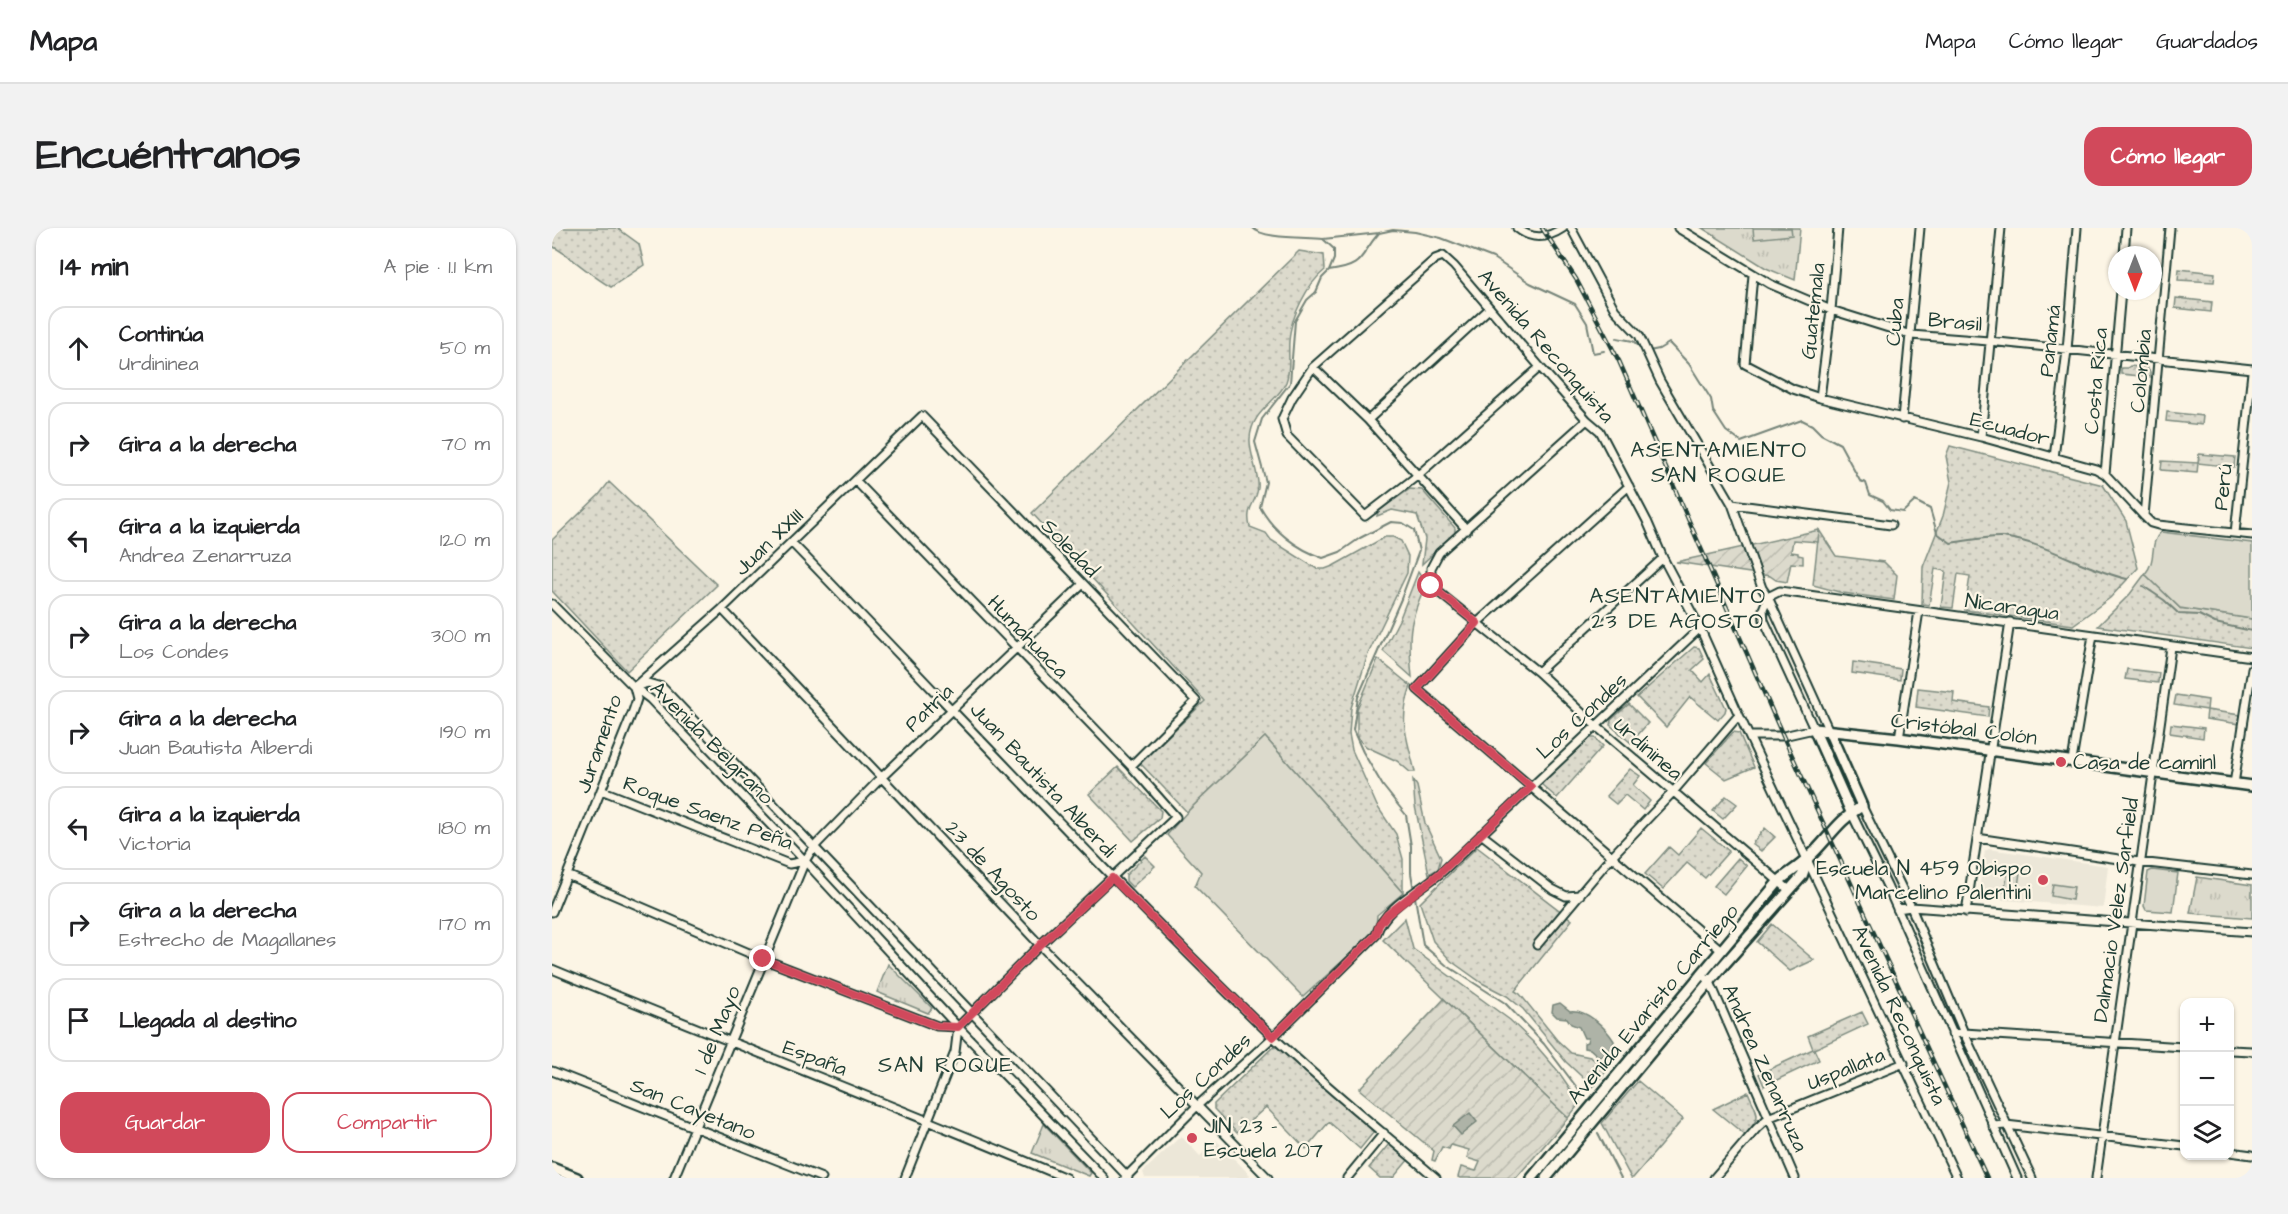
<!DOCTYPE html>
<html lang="es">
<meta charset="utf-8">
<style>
body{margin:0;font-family:"Architects Daughter",sans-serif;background:#f2f2f2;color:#202124}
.controls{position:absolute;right:18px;bottom:18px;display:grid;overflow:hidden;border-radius:12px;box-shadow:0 2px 4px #0004}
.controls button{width:54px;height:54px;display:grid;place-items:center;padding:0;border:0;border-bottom:2px solid #e0e0e0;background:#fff;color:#202124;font:30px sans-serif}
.compass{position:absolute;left:1556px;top:18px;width:54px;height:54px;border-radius:50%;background:#fff;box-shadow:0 2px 4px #0004;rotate:180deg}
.stop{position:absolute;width:18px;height:18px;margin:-14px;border:4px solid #d1495b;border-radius:50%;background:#fff}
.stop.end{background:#d1495b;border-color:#fff;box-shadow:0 2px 6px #0008}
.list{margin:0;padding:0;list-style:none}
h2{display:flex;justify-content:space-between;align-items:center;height:78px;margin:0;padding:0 24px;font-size:26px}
h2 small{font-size:20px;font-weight:400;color:#757577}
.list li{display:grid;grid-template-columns:39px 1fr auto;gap:18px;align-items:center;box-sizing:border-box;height:84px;margin:0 12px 12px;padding:0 12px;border:2px solid #e0e0e0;border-radius:18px}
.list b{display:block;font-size:22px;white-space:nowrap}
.list p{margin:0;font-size:20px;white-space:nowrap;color:#757577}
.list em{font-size:20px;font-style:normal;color:#757577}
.actions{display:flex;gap:12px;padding:18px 24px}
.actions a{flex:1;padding:14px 0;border:2px solid #d1495b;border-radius:18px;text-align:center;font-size:21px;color:#d1495b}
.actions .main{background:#d1495b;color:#fff}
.icon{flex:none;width:33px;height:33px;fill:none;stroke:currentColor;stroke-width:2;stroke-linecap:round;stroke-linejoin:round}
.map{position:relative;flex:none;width:1700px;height:950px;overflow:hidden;border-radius:18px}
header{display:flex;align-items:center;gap:36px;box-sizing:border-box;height:84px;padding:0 30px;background:#fff;border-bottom:2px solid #e0e0e0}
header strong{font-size:28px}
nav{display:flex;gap:33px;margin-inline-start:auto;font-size:21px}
.intro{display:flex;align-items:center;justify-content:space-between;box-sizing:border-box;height:144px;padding:0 36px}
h1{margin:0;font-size:42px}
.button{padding:15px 27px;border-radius:18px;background:#d1495b;color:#fff;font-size:21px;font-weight:700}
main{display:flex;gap:36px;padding:0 36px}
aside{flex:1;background:#fff;border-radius:18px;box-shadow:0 2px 4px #0004}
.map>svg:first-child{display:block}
.built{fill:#ece7d8}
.grass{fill:url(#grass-dots);stroke:#7e8c80;stroke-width:1.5}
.park{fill:url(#park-tufts);stroke:#7e8c80;stroke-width:1.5}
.garden{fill:url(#garden-furrows);stroke:#7e8c80;stroke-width:1.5}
.pitch{fill:#dcdacc;stroke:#7e8c80;stroke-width:1.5}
.water{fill:#aeb3a7;stroke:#758479;stroke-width:1.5}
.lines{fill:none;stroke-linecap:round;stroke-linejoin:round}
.stream{stroke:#758479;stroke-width:2}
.street-casing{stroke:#1f3d34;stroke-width:11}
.secondary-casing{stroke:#1f3d34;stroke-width:14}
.street{stroke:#fcf5e5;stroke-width:7}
.secondary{stroke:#fcf5e5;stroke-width:9}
.rail-casing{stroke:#1f3d34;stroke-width:4.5}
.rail{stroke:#fcf5e5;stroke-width:2;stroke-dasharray:7;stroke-linecap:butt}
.route{stroke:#d1495b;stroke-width:8}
.poi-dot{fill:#d1495b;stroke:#fcf5e5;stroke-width:2}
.labels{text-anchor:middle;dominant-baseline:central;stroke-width:4.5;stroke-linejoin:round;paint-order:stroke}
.street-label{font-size:21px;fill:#1f3d34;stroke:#fcf5e5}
.poi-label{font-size:21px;fill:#1f3d34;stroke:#fcf5e5;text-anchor:start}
.neighbourhood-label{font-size:22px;letter-spacing:1.5px;fill:#1f3d34;stroke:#fcf5e5}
</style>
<header>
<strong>Mapa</strong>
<nav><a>Mapa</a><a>Cómo llegar</a><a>Guardados</a></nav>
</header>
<div class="intro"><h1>Encuéntranos</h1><a class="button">Cómo llegar</a></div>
<main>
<aside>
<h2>14 min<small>A pie · 1.1 km</small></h2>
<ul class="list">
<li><svg class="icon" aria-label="ahead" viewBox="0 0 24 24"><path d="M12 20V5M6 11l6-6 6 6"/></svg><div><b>Continúa</b><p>Urdininea</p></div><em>50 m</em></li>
<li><svg class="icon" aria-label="right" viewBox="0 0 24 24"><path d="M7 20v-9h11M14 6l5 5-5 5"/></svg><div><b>Gira a la derecha</b></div><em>70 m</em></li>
<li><svg class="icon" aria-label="left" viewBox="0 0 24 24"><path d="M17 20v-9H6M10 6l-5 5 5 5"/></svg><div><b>Gira a la izquierda</b><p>Andrea Zenarruza</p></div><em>120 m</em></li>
<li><svg class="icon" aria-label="right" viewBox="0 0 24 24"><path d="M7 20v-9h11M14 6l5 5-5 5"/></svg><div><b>Gira a la derecha</b><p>Los Condes</p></div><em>300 m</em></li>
<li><svg class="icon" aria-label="right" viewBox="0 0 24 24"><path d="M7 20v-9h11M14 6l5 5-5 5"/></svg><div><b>Gira a la derecha</b><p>Juan Bautista Alberdi</p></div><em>190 m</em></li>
<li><svg class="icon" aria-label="left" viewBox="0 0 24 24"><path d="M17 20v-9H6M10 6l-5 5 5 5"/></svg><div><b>Gira a la izquierda</b><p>Victoria</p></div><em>180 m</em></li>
<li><svg class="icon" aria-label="right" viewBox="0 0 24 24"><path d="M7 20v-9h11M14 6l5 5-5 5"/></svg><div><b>Gira a la derecha</b><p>Estrecho de Magallanes</p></div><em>170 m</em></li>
<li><svg class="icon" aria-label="arrive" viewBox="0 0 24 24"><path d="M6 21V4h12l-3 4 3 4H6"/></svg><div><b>Llegada al destino</b></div></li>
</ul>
<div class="actions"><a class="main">Guardar</a><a>Compartir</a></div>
</aside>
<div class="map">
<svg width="1700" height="950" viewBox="0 0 1700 950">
<defs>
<pattern id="grass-dots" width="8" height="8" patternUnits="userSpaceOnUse" patternTransform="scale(1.5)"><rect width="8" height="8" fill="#dcdacc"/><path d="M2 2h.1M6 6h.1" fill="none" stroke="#bcbcb0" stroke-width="1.8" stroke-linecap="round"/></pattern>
<pattern id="park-tufts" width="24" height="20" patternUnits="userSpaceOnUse" patternTransform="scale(1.5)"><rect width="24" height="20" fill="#dcdacc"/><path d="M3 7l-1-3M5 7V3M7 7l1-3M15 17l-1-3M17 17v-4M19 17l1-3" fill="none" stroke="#bcbcb0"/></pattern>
<pattern id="garden-furrows" width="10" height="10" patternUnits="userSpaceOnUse" patternTransform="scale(1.5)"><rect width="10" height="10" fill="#dcdacc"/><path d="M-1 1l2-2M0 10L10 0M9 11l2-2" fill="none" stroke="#bcbcb0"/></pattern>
</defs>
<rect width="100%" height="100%" fill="#fcf5e5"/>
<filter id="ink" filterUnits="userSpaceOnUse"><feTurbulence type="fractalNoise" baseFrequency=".0167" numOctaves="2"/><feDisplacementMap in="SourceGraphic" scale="12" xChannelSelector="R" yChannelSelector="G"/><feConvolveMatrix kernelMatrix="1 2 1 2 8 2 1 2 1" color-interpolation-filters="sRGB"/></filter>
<g filter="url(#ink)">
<path class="built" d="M 1437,621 L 1556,638 L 1551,680 L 1429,670 L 1426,667 L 1433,623 Z
M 629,908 L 648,928 L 664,912 L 698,947 L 695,950 L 593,950 L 591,944 Z"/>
<path class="grass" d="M 0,0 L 65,0 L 87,16 L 92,37 L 59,59 C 37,47 21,29 0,18 Z
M 747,23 L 772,27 L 773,42 C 755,56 738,91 737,113 C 736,127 739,141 734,154 C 725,175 699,183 698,211 C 697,226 708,248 706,260 C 704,276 693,279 698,299 L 714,305 L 719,312 L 765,341 L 773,341 L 781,338 L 833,309 L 841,309 L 849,313 L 856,328 L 855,345 L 816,426 L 799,480 L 797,506 L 800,522 L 825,578 L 844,606 L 851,631 L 851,665 L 713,509 L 635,584 L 588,535 L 653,473 L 480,285 Z
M 1627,41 L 1663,45 L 1662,54 L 1626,52 Z
M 1624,70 L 1660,74 L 1659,84 L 1623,80 Z
M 1578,138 L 1595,140 L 1598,144 L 1598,149 L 1569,146 L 1569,140 L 1575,140 Z
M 1615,184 L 1651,188 L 1650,197 L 1614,193 Z
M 1398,218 L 1551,257 L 1574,293 L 1586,340 L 1558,370 L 1521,397 L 1413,382 L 1418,348 L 1406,346 L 1401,380 L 1389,379 L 1394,343 L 1383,341 L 1377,377 L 1370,376 L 1371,339 L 1391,288 L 1399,254 L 1394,228 Z
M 1647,226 L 1683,229 L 1682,239 L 1646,235 L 1645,245 L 1609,242 L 1610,233 L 1646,235 Z
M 57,254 L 165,357 L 75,443 L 0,363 L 0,312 L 47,267 Z
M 858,261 L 870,262 L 903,300 L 903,305 L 870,336 L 873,311 L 865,287 L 840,282 L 825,288 L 826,283 Z
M 1267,302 L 1284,328 L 1332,334 L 1345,347 L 1342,372 L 1291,365 L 1261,357 Z
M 866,344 L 874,356 C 856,395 856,407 860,449 L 831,423 L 848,390 Z
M 1593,346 L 1628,380 L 1700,391 L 1700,420 L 1546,398 L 1578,366 Z
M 1142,419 L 1147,420 L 1152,431 L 1140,442 L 1151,454 L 1158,446 L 1174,480 L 1173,484 L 1166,492 L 1138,469 L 1114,499 L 1085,469 Z
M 826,431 L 859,458 C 846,495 855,508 863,544 L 858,544 L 845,533 L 815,519 L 808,513 L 805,506 L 805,481 Z
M 1301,434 L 1349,441 L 1348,452 L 1300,445 Z
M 1575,441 L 1607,445 L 1606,455 L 1573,451 Z
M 1366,460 L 1402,464 L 1401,474 L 1437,479 L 1436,489 L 1364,479 Z
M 1624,467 L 1656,472 L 1655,482 L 1688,487 L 1687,496 L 1654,491 L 1655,482 L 1622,477 Z
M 1077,476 L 1096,495 L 1079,515 L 1058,497 L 1059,492 Z
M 1619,496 L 1652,500 L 1651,510 L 1618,505 Z
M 1181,504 L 1187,505 L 1202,539 L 1174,551 L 1154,535 Z
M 1038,510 L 1043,510 L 1051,518 L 1005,570 L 990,557 L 990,552 Z
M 566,539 L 609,583 L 608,590 L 581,613 L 537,566 Z
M 1078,541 L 1088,548 L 1081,557 L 1098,573 L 1091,582 L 1073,567 L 1064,576 L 1054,568 Z
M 861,552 L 865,558 L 873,595 L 889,630 L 886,641 L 877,646 L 863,578 Z
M 1174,568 L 1185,576 L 1171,591 L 1161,583 Z
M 1149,600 L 1177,623 L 1153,650 L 1135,635 L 1111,661 L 1093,646 L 1117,619 L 1126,627 Z
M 1213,600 L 1223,609 L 1209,623 L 1200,616 Z
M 925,619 L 1020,692 L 963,763 L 968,766 L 1005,812 L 1019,825 L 1038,829 L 1056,841 L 1041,859 L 1014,834 L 971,781 L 955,768 L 930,755 L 899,733 L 881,713 L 868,675 Z
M 593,628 L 603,638 L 580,659 L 574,653 L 574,647 Z
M 1186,630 L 1195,638 L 1172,666 L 1162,658 Z
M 853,690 L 861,721 L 958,792 L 981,814 L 1006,843 L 1028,875 L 1016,890 L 831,712 Z
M 1220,696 L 1262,732 L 1238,743 L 1205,714 Z
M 1310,784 L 1316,796 L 1262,821 L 1267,832 L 1212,858 L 1207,846 L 1261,821 L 1256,808 Z
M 725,819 L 821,900 L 821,905 L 808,921 L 777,894 L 754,921 L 714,879 L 685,905 L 662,881 L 662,876 L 720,820 Z
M 1086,853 L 1131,891 L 1081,950 L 1079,950 L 1050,895 Z
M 1196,864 C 1206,888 1211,886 1193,907 L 1161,881 Z
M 837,916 L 858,930 L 841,950 L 828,950 L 817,940 Z"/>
<path class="park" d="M 1150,0 L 1248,0 L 1243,52 L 1214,40 Z
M 1645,649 L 1700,657 L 1700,690 L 1638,685 Z
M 336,736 L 380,780 L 376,785 L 325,764 Z
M 492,896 L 539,945 L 537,948 L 480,925 Z"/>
<path class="garden" d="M 1267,302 L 1266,314 L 1241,312 L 1239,324 L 1246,325 L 1246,327 L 1251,328 L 1251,336 L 1239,335 L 1235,354 L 1224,352 L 1218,348 L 1124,334 Z
M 892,771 L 1016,890 L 964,950 L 908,950 L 906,949 L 909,939 L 924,943 L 928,934 L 915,930 L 917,922 L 899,917 L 897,921 L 890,919 L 883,933 L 880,932 L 882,923 L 807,861 Z"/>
<path class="pitch" d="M 1201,0 L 1239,0 L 1240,7 L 1202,11 Z
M 1609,304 L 1700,315 L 1700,391 L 1628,380 L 1593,346 C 1606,330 1596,316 1609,304 Z
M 713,509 L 851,665 L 825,687 L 824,699 L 819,707 L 751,769 L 643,658 L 649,644 L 615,607 L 635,584 Z
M 1600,642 L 1626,645 L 1621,684 L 1594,682 L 1592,678 L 1596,644 Z
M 1456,643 L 1468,644 L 1465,666 L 1452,664 Z
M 1501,656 L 1522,659 L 1520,672 L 1499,668 Z"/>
<path class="water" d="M 1008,775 L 1018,783 C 1035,781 1054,800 1062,813 L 1059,825 L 1047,829 L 1038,821 L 1032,820 L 1032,815 L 1035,814 L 1036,810 L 1032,810 L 1027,799 L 1019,796 L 1015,790 L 1005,789 L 1000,784 L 1001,777 Z
M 918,885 L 925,894 L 909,907 L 901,898 Z"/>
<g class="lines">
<path class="stream" d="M 701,0 C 709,11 756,9 771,11 L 782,21 L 782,31 L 777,43 L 770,50 L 764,64 L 755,72 L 743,93 L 738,155 L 710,191 L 703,214 L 714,254 L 708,279 C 721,303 745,321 771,330 L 788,324 L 808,310 L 839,294 L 851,295 L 862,302 L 867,323 L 849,371 L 806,469 L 801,502 L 811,524 L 831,558 L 854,587 L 859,618 L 859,645 L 871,717 L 894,737 L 953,775 L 992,816 L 1032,869
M 771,11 L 827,5
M 777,43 C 814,38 806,29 827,5 L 841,2 L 863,4 L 889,10 L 941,30 L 978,55 L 1023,76 L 1035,95 L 1041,125 L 1052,123
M 1065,110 L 1081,113 L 1089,120
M 1097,123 L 1107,121 L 1117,115 L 1137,136 L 1159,171 L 1161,183 L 1174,203 L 1189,214 L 1250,192 L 1260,197 L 1269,206 L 1288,216 L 1308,253 L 1314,255 L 1318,267 L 1331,273 L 1338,282 L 1351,284 L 1363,273 L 1378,281 L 1385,305 L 1399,315 C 1414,313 1436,308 1450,309 C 1495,315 1532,341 1575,351
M 1591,358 L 1612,372 L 1627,386 L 1647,387 L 1663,395 L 1700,403
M 1046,905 L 1069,950"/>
<defs>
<path id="street" d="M 965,0 C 981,13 996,10 1011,0
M 1019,0 L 1063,82 L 1087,107 L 1108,153 L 1180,276 L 1210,360 L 1216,369 L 1277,503
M 1126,0 L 1218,56 L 1279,82 L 1359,107 L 1437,113 L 1700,141
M 1572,27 L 1574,0
M 1201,47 L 1193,136 L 1241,161 L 1268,170 L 1429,209 L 1544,241 L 1553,246 L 1592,288 L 1599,295 L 1606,297 L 1700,307
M 761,139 L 816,192 L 915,302
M 988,139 L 865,248 L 813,288 L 735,208 L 730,191 L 740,170 L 761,139 L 883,31 L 891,28 L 902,38 L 988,139 L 1035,192 L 1048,203 L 1095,293 L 1111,330 L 1148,400 L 1187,487 L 1405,950
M 1268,170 L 1279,82 L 1286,0
M 1350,191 L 1368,0
M 816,192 L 938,80
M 1035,192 L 887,325 L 879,340 L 879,358 L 986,444 L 1044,498 L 1237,662
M 1429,209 L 1449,0
M 1502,230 L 1515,122 L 1525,0
M 1553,246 L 1569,63
M 304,253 L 579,538 L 624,589 L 488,717 L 406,799
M 1077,258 L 925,395 L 865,461 L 1169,722
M 1180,276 L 1339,297
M 1592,288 L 1618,0
M 1683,305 L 1700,144
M 240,315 C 399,479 554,648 719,807 C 772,857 829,903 884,950
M 1216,369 L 1228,363 L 1700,429
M 0,376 L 82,459 L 98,471 L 253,633 L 406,799 L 552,950
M 170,381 L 488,717 L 716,950
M 986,444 L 1111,330
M 84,458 L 96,455 L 110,459 L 576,949
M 82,459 L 170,381 L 370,188 L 644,473 L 579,538
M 1197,508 L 1231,508 L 1262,501 L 1212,392 L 1211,381 L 1216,369
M 1347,510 L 1367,383
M 1520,533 L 1541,407
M 1682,556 L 1700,440
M 49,562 L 237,636 L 253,633
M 1310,578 L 1359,679 L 1412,805 L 1480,950
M 1299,584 L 1335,658 L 1465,950
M 929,606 L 1000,661 L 1014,668 L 1028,667
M 1425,610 L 1587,634 L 1700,647
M 15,647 L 211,731 L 385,798 L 406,799
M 1345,681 L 1359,679 L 1700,704
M 0,684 L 81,483 L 85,471 L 82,459
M 1414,684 L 1458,394
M 985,717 L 1060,628 L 1121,564 L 1187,487
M 0,741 C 171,812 344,878 514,950
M 1149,746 L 1158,754 L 1243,950
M 1400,806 L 1412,805 L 1632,819
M 1678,822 L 1700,823
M 0,843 L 270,950
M 1441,898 L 1454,897 L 1632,918
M 1678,924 L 1700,927
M 122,950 L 253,633 L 261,620 L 330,549 L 530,357
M 353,950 L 403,824 L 406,799
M 573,950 L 645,878 L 721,809 L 824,707 C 833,677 870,662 892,642 C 977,561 1063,480 1148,400
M 795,950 L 832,905
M 1162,950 L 1205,900 L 1216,890 L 1352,835
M 1544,950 L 1619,419"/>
<path id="secondary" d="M 1299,584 L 1262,501 L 1347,510 L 1700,558
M 0,940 L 25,950
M 980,950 L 1227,653 C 1236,645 1248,639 1256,630 C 1276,612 1285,593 1310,578 L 1277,503
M 994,950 L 1169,740 L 1250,648 L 1256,631"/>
</defs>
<use href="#street" class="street-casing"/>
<use href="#secondary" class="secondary-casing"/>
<use href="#street" class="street"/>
<use href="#secondary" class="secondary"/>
<defs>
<path id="rail" d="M 990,0 L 1024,51 L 1067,133 L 1231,508 L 1435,950"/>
</defs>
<use href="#rail" class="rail-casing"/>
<use href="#rail" class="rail"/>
</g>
</g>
<g class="lines" filter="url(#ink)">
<path class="route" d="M 211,731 L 385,798 L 406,799 L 488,717 L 560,650 L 721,809 L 824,707 L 827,697 L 835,687 L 887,646 L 979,559 L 865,461 L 925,395 L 879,358"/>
</g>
<g class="poi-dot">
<circle cx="1509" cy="534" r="6"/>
<circle cx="1491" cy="652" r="6"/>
<circle cx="640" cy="910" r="6"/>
</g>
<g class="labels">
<g class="street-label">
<text transform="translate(1261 83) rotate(-84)">Guatemala</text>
<text transform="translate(1343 94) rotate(-85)">Cuba</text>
<text transform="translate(1403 94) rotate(5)">Brasil</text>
<text transform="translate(1498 113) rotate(-84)">Panamá</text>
<text transform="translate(994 118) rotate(49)">Avenida Reconquista</text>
<text transform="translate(1589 143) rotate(-85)">Colombia</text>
<text transform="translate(1544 153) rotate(-85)">Costa Rica</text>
<text transform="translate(1458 201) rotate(15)">Ecuador</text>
<text transform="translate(1671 259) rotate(-84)">Perú</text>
<text transform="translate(217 314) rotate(-44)">Juan XXIII</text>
<text transform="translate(518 320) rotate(46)">Soledad</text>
<text transform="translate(1460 379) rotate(8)">Nicaragua</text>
<text transform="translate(476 409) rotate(46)">Humahuaca</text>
<text transform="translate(377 480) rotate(-44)">Patria</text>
<text transform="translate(1030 488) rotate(-43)">Los Condes</text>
<text transform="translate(1412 501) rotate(7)">Cristóbal Colón</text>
<text transform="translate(160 515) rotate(45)">Avenida Belgrano</text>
<text transform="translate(47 516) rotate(-71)">Juramento</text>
<text transform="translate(1096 521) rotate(41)">Urdininea</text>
<text transform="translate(491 552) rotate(47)">Juan Bautista Alberdi</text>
<text transform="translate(156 585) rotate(20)">Roque Saenz Peña</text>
<text transform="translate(441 643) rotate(47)">23 de Agosto</text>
<text transform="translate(1564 682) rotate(-82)">Dalmacio Velez Sarfield</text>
<text transform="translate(1101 776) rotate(-50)">Avenida Evaristo Carriego</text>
<text transform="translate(1347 787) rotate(65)">Avenida Reconquista</text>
<text transform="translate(165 802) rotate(-68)">1 de Mayo</text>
<text transform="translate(263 830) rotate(21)">España</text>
<text transform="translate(1213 840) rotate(66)">Andrea Zenarruza</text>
<text transform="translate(1294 841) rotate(-22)">Uspallata</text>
<text transform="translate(654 848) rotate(-43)">Los Condes</text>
<text transform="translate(141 881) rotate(22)">San Cayetano</text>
</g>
<g class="poi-label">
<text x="1521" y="534">Casa de caminl</text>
<text x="1479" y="640" text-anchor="end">Escuela N 459 Obispo<tspan x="1479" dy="24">Marcelino Palentini</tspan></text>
<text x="652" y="898">JIN 23 -<tspan x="652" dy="24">Escuela 207</tspan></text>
</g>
<g class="neighbourhood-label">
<text x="1167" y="222">ASENTAMIENTO<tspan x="1167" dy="25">SAN ROQUE</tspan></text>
<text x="1126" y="368">ASENTAMIENTO<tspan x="1126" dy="25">23 DE AGOSTO</tspan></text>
<text x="394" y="837">SAN ROQUE</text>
</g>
</g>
</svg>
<div class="controls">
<button>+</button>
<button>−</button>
<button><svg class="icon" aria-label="layers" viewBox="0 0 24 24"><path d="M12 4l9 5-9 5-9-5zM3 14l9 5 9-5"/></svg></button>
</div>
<svg class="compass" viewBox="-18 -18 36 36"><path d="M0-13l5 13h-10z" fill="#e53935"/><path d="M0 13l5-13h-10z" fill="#757577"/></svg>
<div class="stop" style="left:879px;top:358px"></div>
<div class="stop end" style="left:211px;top:731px"></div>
</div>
</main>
